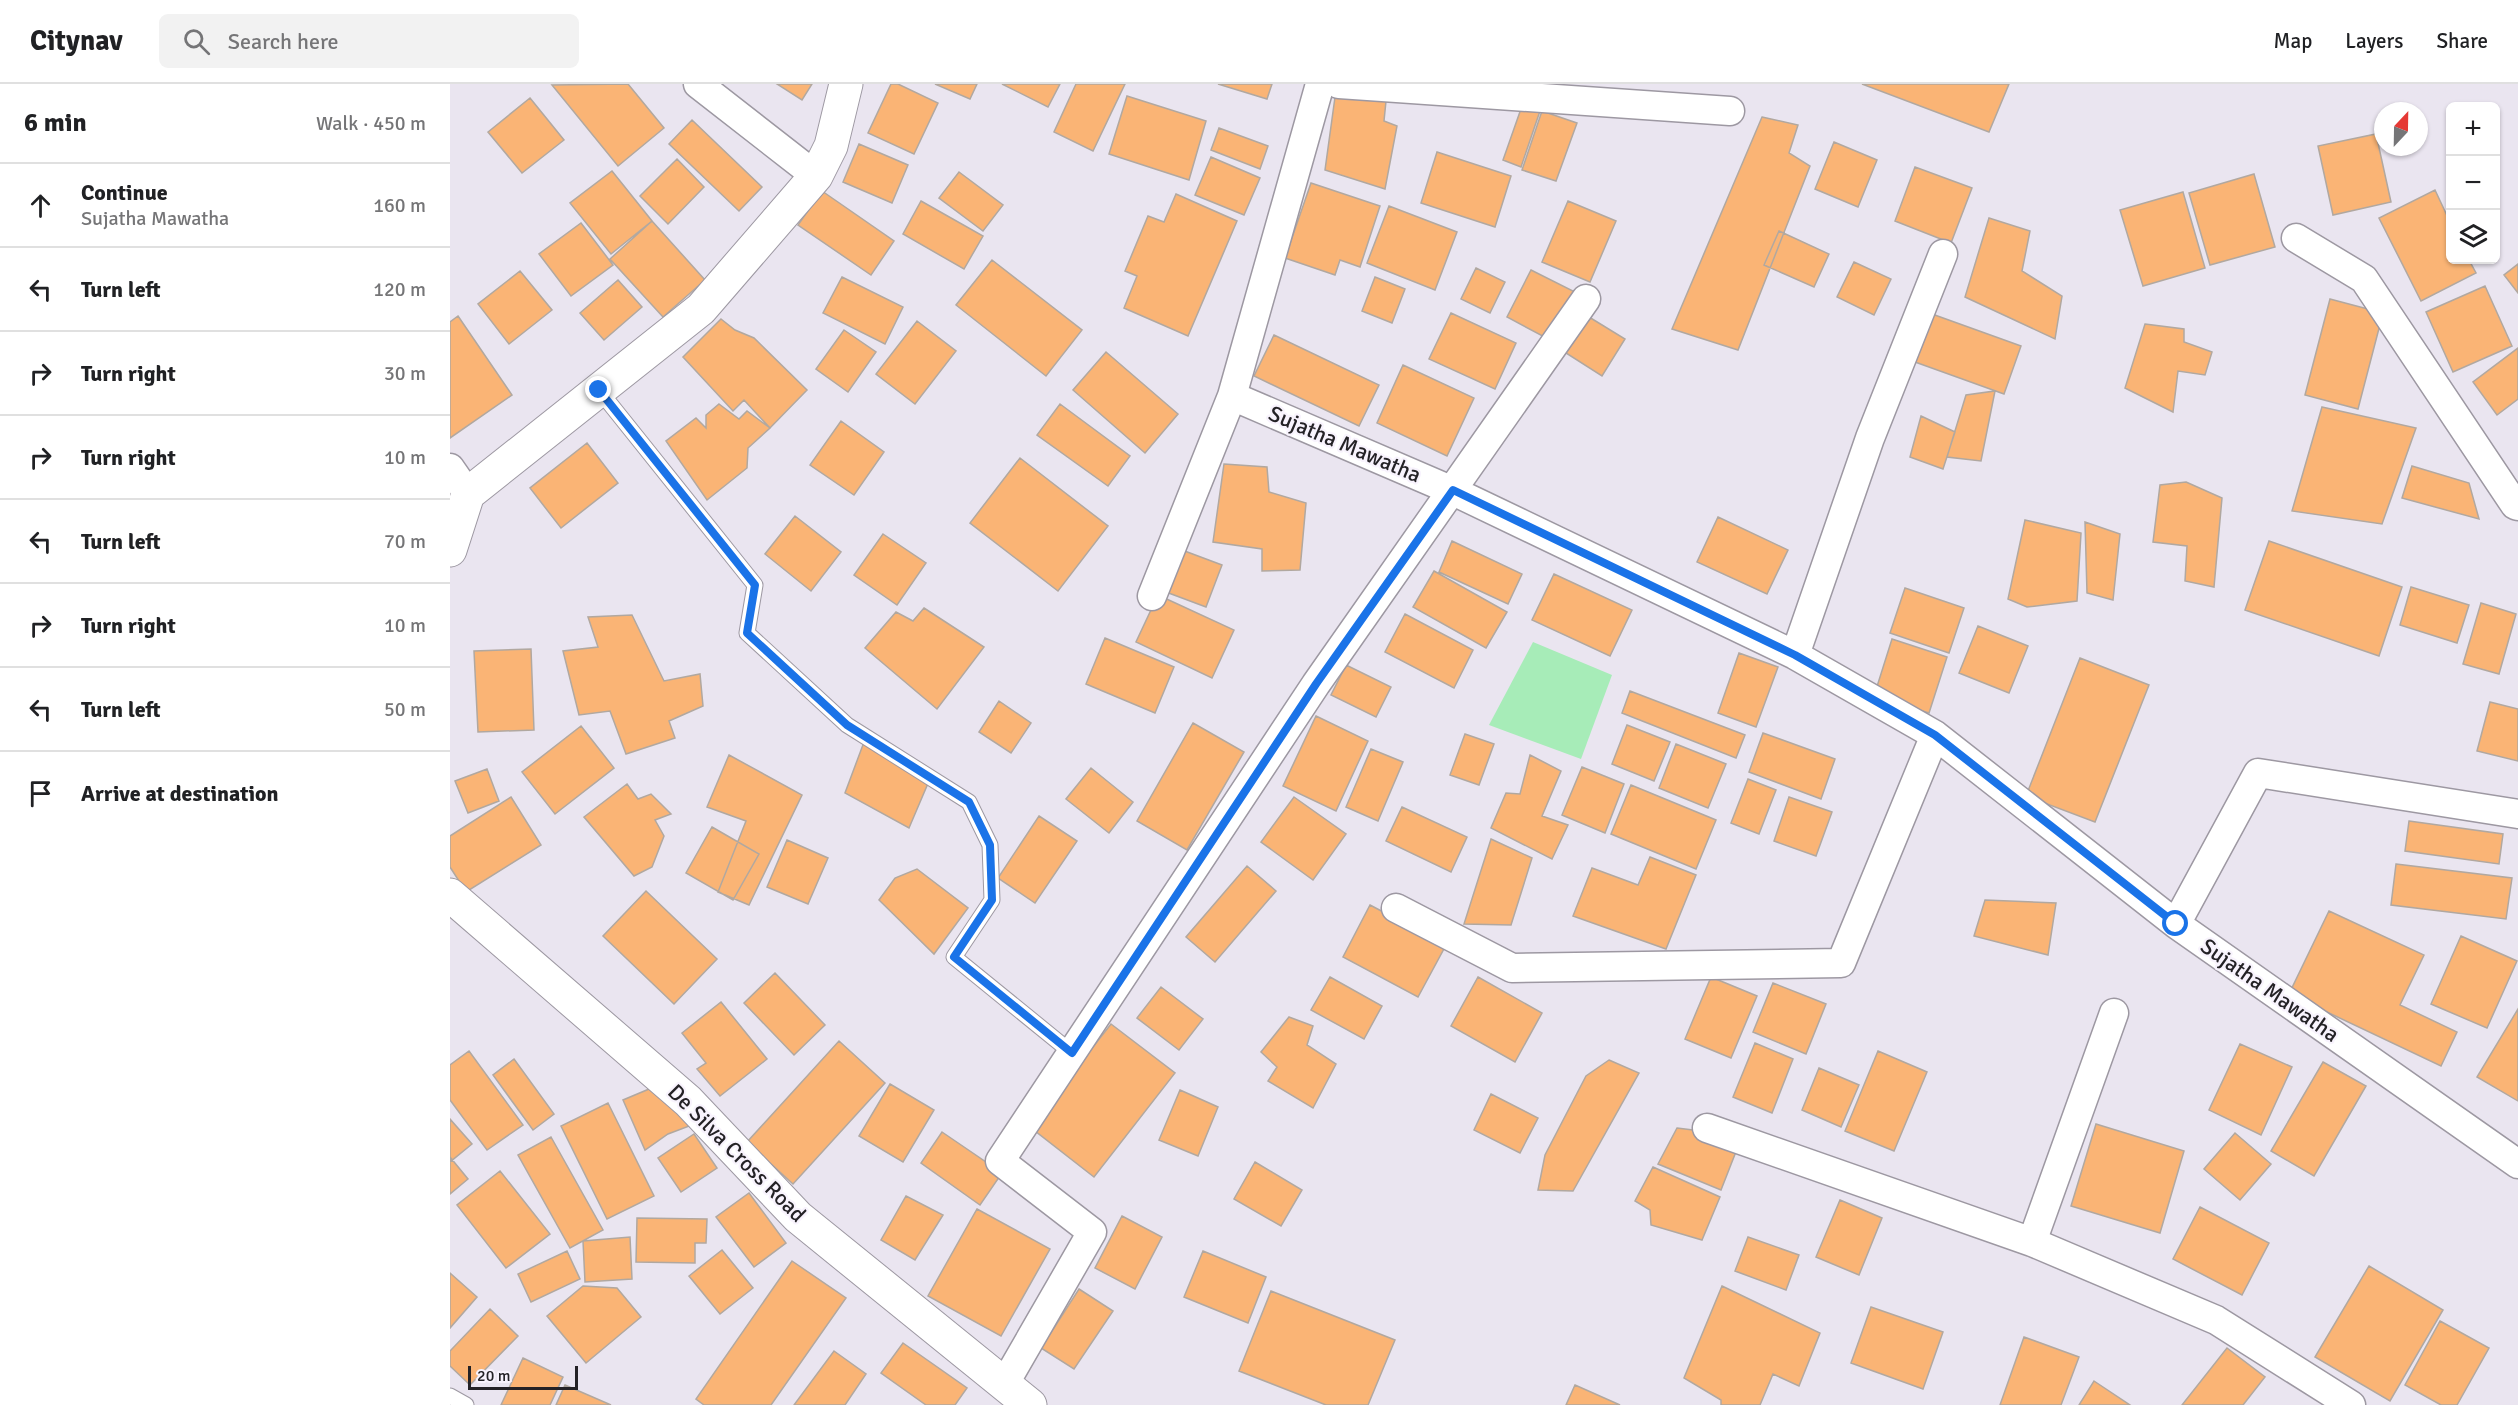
<!DOCTYPE html>
<meta charset="utf-8">
<style>
body{margin:0;font-family:Signika,sans-serif;background:#f2f2f2;color:#202124}
.controls{position:absolute;right:18px;top:18px;display:grid;overflow:hidden;border-radius:9px;box-shadow:0 2px 4px #0004}
.controls button{width:54px;height:54px;display:grid;place-items:center;padding:0;border:0;border-bottom:2px solid #e0e0e0;background:#fff;color:#202124;font:30px sans-serif}
.compass{position:absolute;left:1924px;top:18px;width:54px;height:54px;border-radius:50%;background:#fff;box-shadow:0 2px 4px #0004;rotate:22deg}
.scale{position:absolute;left:18px;bottom:15px;width:110px;box-sizing:border-box;padding-left:6px;border:3px solid #242226;border-top:0;font-size:16px;line-height:21px;white-space:nowrap;color:#242226;-webkit-text-stroke:4px #f8f3fd;paint-order:stroke}
.stop{position:absolute;width:18px;height:18px;margin:-14px;border:4px solid #1a73e8;border-radius:50%;background:#fff}
.stop.end{background:#1a73e8;border-color:#fff;box-shadow:0 2px 6px #0008}
.list{margin:0;padding:0;list-style:none}
h2{display:flex;justify-content:space-between;align-items:center;height:78px;margin:0;padding:0 24px;font-size:26px}
h2 small{font-size:20px;font-weight:400;color:#757577}
.list li{display:grid;grid-template-columns:39px 1fr auto;gap:18px;align-items:center;box-sizing:border-box;height:84px;padding:0 24px;border-top:2px solid #e0e0e0}
.list b{display:block;font-size:22px;white-space:nowrap}
.list p{margin:0;font-size:20px;white-space:nowrap;color:#757577}
.list em{font-size:20px;font-style:normal;color:#757577}
.icon{flex:none;width:33px;height:33px;fill:none;stroke:currentColor;stroke-width:2;stroke-linecap:round;stroke-linejoin:round}
.map{position:relative;flex:none;width:2068px;height:1321px;overflow:hidden}
header{display:flex;align-items:center;gap:36px;box-sizing:border-box;height:84px;padding:0 30px;background:#fff;border-bottom:2px solid #e0e0e0}
header strong{font-size:28px}
nav{display:flex;gap:33px;margin-inline-start:auto;font-size:21px}
.search{width:420px;height:54px;background:#f2f2f2;display:flex;align-items:center;gap:15px;box-sizing:border-box;padding:0 21px;border-radius:9px;color:#757577;font-size:22px}
main{display:flex}
aside{flex:1;background:#fff}
.map>svg:first-child{display:block}
.green{fill:#a7ecb8}
.building{fill:#fab475;stroke:#b1a8a0;stroke-width:1.5}
.lines{fill:none;stroke-linecap:round;stroke-linejoin:round}
.lane-casing{stroke:#9d98a2;stroke-width:17}
.street-casing{stroke:#9d98a2;stroke-width:31}
.secondary-casing{stroke:#9d98a2;stroke-width:35}
.lane{stroke:#fff;stroke-width:15}
.street{stroke:#fff;stroke-width:28}
.secondary{stroke:#fff;stroke-width:33}
.route{stroke:#1a73e8;stroke-width:8}
.labels{text-anchor:middle;dominant-baseline:central;stroke-width:4.5;stroke-linejoin:round;paint-order:stroke}
.street-label{font-size:22px;fill:#242226;stroke:#f8f3fd}
</style>
<header>
<strong>Citynav</strong>
<div class="search"><svg class="icon" aria-label="search" viewBox="0 0 24 24"><circle cx="10" cy="10" r="6"/><path d="M15 15l6 6"/></svg>Search here</div>
<nav><a>Map</a><a>Layers</a><a>Share</a></nav>
</header>
<main>
<aside>
<h2>6 min<small>Walk · 450 m</small></h2>
<ul class="list">
<li><svg class="icon" aria-label="ahead" viewBox="0 0 24 24"><path d="M12 20V5M6 11l6-6 6 6"/></svg><div><b>Continue</b><p>Sujatha Mawatha</p></div><em>160 m</em></li>
<li><svg class="icon" aria-label="left" viewBox="0 0 24 24"><path d="M17 20v-9H6M10 6l-5 5 5 5"/></svg><div><b>Turn left</b></div><em>120 m</em></li>
<li><svg class="icon" aria-label="right" viewBox="0 0 24 24"><path d="M7 20v-9h11M14 6l5 5-5 5"/></svg><div><b>Turn right</b></div><em>30 m</em></li>
<li><svg class="icon" aria-label="right" viewBox="0 0 24 24"><path d="M7 20v-9h11M14 6l5 5-5 5"/></svg><div><b>Turn right</b></div><em>10 m</em></li>
<li><svg class="icon" aria-label="left" viewBox="0 0 24 24"><path d="M17 20v-9H6M10 6l-5 5 5 5"/></svg><div><b>Turn left</b></div><em>70 m</em></li>
<li><svg class="icon" aria-label="right" viewBox="0 0 24 24"><path d="M7 20v-9h11M14 6l5 5-5 5"/></svg><div><b>Turn right</b></div><em>10 m</em></li>
<li><svg class="icon" aria-label="left" viewBox="0 0 24 24"><path d="M17 20v-9H6M10 6l-5 5 5 5"/></svg><div><b>Turn left</b></div><em>50 m</em></li>
<li><svg class="icon" aria-label="arrive" viewBox="0 0 24 24"><path d="M6 21V4h12l-3 4 3 4H6"/></svg><div><b>Arrive at destination</b></div></li>
</ul>
</aside>
<div class="map">
<svg width="2068" height="1321" viewBox="0 0 2068 1321">
<rect width="100%" height="100%" fill="#eae5f0"/>
<path class="green" d="M 1083,558 L 1162,591 L 1131,675 L 1039,641 Z"/>
<path class="building" d="M 178,0 L 214,44 L 168,82 L 102,1 Z
M 327,0 L 362,0 L 352,16 Z
M 441,0 L 448,0 L 488,19 L 464,70 L 418,49 Z
M 485,0 L 527,0 L 520,15 Z
M 552,0 L 610,0 L 598,23 Z
M 626,0 L 675,0 L 643,67 L 604,48 Z
M 768,0 L 822,0 L 817,15 Z
M 1412,0 L 1559,0 L 1539,48 Z
M 886,6 L 936,17 L 934,37 L 947,42 L 935,105 L 875,86 Z
M 677,12 L 756,37 L 739,96 L 659,70 Z
M 80,14 L 114,56 L 72,89 L 38,48 Z
M 1072,22 L 1090,27 L 1071,83 L 1053,76 Z
M 1092,27 L 1127,39 L 1106,97 L 1072,86 Z
M 1312,33 L 1348,41 L 1339,69 L 1360,82 L 1288,266 L 1222,245 Z
M 242,36 L 312,103 L 289,127 L 219,60 Z
M 769,44 L 818,62 L 810,85 L 761,66 Z
M 1926,50 L 1941,118 L 1883,131 L 1868,62 Z
M 1384,58 L 1427,76 L 1408,123 L 1365,105 Z
M 409,60 L 458,81 L 442,119 L 393,98 Z
M 987,68 L 1061,92 L 1045,143 L 971,119 Z
M 761,73 L 810,94 L 794,131 L 745,111 Z
M 227,75 L 254,103 L 218,140 L 190,112 Z
M 1465,83 L 1522,104 L 1501,159 L 1445,137 Z
M 162,87 L 202,137 L 161,170 L 120,119 Z
M 509,88 L 553,121 L 533,147 L 489,114 Z
M 1804,90 L 1825,163 L 1760,181 L 1739,109 Z
M 861,99 L 930,122 L 910,183 L 890,176 L 885,191 L 835,174 Z
M 1985,106 L 2000,138 L 2000,176 L 2019,176 L 2026,189 L 1971,217 L 1929,134 Z
M 372,107 L 444,157 L 421,191 L 348,141 Z
M 1733,108 L 1755,184 L 1693,202 L 1670,126 Z
M 726,110 L 787,137 L 738,252 L 674,224 L 687,192 L 675,187 L 698,132 L 714,138 Z
M 471,117 L 533,152 L 514,185 L 453,150 Z
M 1118,117 L 1166,137 L 1140,198 L 1092,178 Z
M 939,122 L 1007,148 L 985,206 L 917,179 Z
M 1539,134 L 1580,147 L 1572,187 L 1612,212 L 1605,255 L 1515,213 Z
M 202,137 L 255,196 L 213,233 L 160,175 Z
M 131,139 L 163,181 L 121,212 L 89,170 Z
M 1329,147 L 1379,170 L 1364,203 L 1314,181 Z
M 542,176 L 632,246 L 596,292 L 506,221 Z
M 1404,178 L 1441,195 L 1424,231 L 1387,213 Z
M 2068,180 L 2068,209 L 2054,191 Z
M 1026,184 L 1055,198 L 1040,229 L 1011,215 Z
M 1081,186 L 1127,209 L 1102,257 L 1057,233 Z
M 70,187 L 102,226 L 59,260 L 28,220 Z
M 392,193 L 453,223 L 435,260 L 373,229 Z
M 925,193 L 955,205 L 942,239 L 912,227 Z
M 168,196 L 192,223 L 154,256 L 130,229 Z
M 2035,202 L 2062,262 L 2003,288 L 1976,228 Z
M 1880,215 L 1933,229 L 1908,325 L 1855,311 Z
M 1001,229 L 1066,259 L 1045,305 L 979,275 Z
M 1482,230 L 1571,262 L 1554,310 L 1465,278 Z
M 8,232 L 62,311 L 0,354 L 0,238 Z
M 1139,233 L 1175,255 L 1152,292 L 1116,269 Z
M 271,235 L 285,246 L 304,254 L 357,306 L 320,344 L 294,316 L 283,327 L 233,273 Z
M 467,237 L 506,267 L 465,320 L 426,290 Z
M 1695,240 L 1734,245 L 1734,258 L 1762,268 L 1755,291 L 1728,287 L 1723,328 L 1675,304 Z
M 394,246 L 426,268 L 398,308 L 366,285 Z
M 824,251 L 929,301 L 909,342 L 804,292 Z
M 2068,264 L 2068,315 L 2047,331 L 2023,298 Z
M 656,268 L 728,330 L 695,369 L 623,306 Z
M 953,281 L 1024,314 L 997,372 L 927,339 Z
M 1545,307 L 1531,377 L 1497,373 L 1516,311 Z
M 269,320 L 289,335 L 297,327 L 320,344 L 298,364 L 297,384 L 257,416 L 216,357 L 246,334 L 256,344 L 256,331 Z
M 610,320 L 680,372 L 658,402 L 587,351 Z
M 1872,323 L 1966,344 L 1932,440 L 1842,427 Z
M 1471,332 L 1505,348 L 1493,385 L 1460,373 Z
M 391,337 L 434,368 L 404,411 L 360,381 Z
M 137,359 L 168,399 L 111,444 L 80,404 Z
M 570,374 L 658,442 L 608,507 L 520,439 Z
M 774,380 L 817,383 L 819,408 L 856,419 L 850,486 L 812,487 L 812,465 L 763,458 Z
M 1962,382 L 2019,399 L 2029,435 L 1952,414 Z
M 1736,398 L 1772,414 L 1764,503 L 1735,497 L 1737,462 L 1703,458 L 1710,401 Z
M 345,432 L 391,468 L 361,507 L 315,470 Z
M 1268,433 L 1338,466 L 1317,510 L 1247,478 Z
M 1575,436 L 1631,449 L 1627,517 L 1577,523 L 1558,515 Z
M 1635,438 L 1670,450 L 1663,516 L 1637,509 Z
M 433,450 L 476,479 L 447,521 L 404,491 Z
M 1002,457 L 1072,490 L 1058,520 L 989,488 Z
M 1819,457 L 1952,503 L 1929,572 L 1795,526 Z
M 732,466 L 772,481 L 756,523 L 716,508 Z
M 984,487 L 1057,528 L 1036,564 L 963,523 Z
M 1104,490 L 1182,526 L 1160,572 L 1082,536 Z
M 1961,503 L 2019,521 L 2007,559 L 1950,541 Z
M 1455,504 L 1514,524 L 1499,569 L 1440,549 Z
M 708,511 L 784,546 L 762,594 L 686,558 Z
M 2031,519 L 2066,530 L 2049,590 L 2013,580 Z
M 474,524 L 534,563 L 487,625 L 415,564 L 446,528 L 463,537 Z
M 955,530 L 1023,566 L 1004,604 L 935,568 Z
M 182,531 L 214,597 L 250,590 L 253,622 L 219,637 L 225,654 L 176,670 L 160,627 L 129,631 L 113,567 L 148,563 L 138,533 Z
M 1528,542 L 1578,562 L 1559,609 L 1509,589 Z
M 655,554 L 724,583 L 705,629 L 636,600 Z
M 1442,555 L 1497,573 L 1479,629 L 1424,612 Z
M 81,565 L 84,646 L 28,648 L 24,567 Z
M 1289,569 L 1328,583 L 1306,643 L 1268,629 Z
M 1630,574 L 1699,601 L 1645,738 L 1576,712 Z
M 896,581 L 941,603 L 926,633 L 881,611 Z
M 1180,607 L 1295,651 L 1286,674 L 1172,629 Z
M 549,617 L 581,639 L 561,669 L 529,648 Z
M 2040,618 L 2068,625 L 2068,677 L 2027,667 Z
M 866,632 L 918,657 L 886,727 L 833,702 Z
M 743,639 L 794,668 L 737,766 L 687,737 Z
M 1177,641 L 1220,658 L 1204,697 L 1162,680 Z
M 131,642 L 164,684 L 105,730 L 72,688 Z
M 1313,649 L 1385,675 L 1371,715 L 1299,688 Z
M 1015,650 L 1044,660 L 1029,701 L 1000,691 Z
M 414,658 L 479,697 L 459,744 L 395,709 Z
M 1226,660 L 1276,680 L 1258,724 L 1209,704 Z
M 921,665 L 953,678 L 928,737 L 896,723 Z
M 279,671 L 352,711 L 299,821 L 268,808 L 296,737 L 257,723 Z
M 1080,671 L 1111,687 L 1092,732 L 1118,741 L 1102,775 L 1041,744 L 1056,709 L 1070,710 Z
M 1132,683 L 1174,700 L 1155,749 L 1112,731 Z
M 641,684 L 683,718 L 659,749 L 616,715 Z
M 37,685 L 49,717 L 18,729 L 5,697 Z
M 1298,695 L 1326,706 L 1309,750 L 1281,739 Z
M 177,700 L 188,715 L 201,710 L 221,730 L 205,736 L 214,752 L 202,783 L 184,792 L 134,733 Z
M 1181,701 L 1266,736 L 1246,785 L 1161,750 Z
M 61,713 L 91,761 L 16,808 L 0,783 L 0,752 Z
M 844,713 L 896,750 L 863,796 L 811,758 Z
M 1339,713 L 1382,728 L 1366,772 L 1324,757 Z
M 952,723 L 1017,753 L 1001,788 L 936,757 Z
M 589,732 L 627,757 L 585,819 L 548,794 Z
M 1959,737 L 2053,750 L 2049,780 L 1955,767 Z
M 262,743 L 309,770 L 283,816 L 236,789 Z
M 1041,755 L 1082,774 L 1061,841 L 1014,840 Z
M 337,756 L 378,774 L 358,820 L 317,803 Z
M 1200,773 L 1246,791 L 1216,865 L 1123,832 L 1142,784 L 1188,801 Z
M 1946,780 L 2062,794 L 2056,835 L 1941,821 Z
M 797,782 L 826,807 L 765,878 L 736,853 Z
M 467,785 L 518,824 L 484,870 L 429,816 L 445,794 Z
M 196,807 L 267,875 L 224,920 L 153,852 Z
M 1535,816 L 1606,819 L 1598,871 L 1524,852 Z
M 920,821 L 996,861 L 968,913 L 893,873 Z
M 1879,827 L 1974,871 L 1950,921 L 2007,948 L 1991,982 L 1839,910 Z
M 2011,852 L 2067,877 L 2037,944 L 1981,920 Z
M 325,889 L 375,941 L 344,971 L 294,919 Z
M 880,893 L 932,922 L 914,955 L 861,926 Z
M 1028,893 L 1092,929 L 1065,978 L 1001,942 Z
M 1261,893 L 1307,912 L 1281,974 L 1235,955 Z
M 1323,899 L 1376,920 L 1356,970 L 1303,948 Z
M 711,903 L 753,935 L 729,966 L 687,934 Z
M 271,918 L 317,975 L 270,1012 L 247,985 L 256,979 L 232,949 Z
M 2068,925 L 2068,1017 L 2027,993 Z
M 839,933 L 863,942 L 857,961 L 886,980 L 863,1024 L 818,997 L 827,983 L 811,968 Z
M 661,940 L 725,989 L 644,1093 L 580,1043 Z
M 389,957 L 435,999 L 343,1100 L 297,1058 Z
M 1305,959 L 1343,975 L 1322,1029 L 1283,1013 Z
M 1790,960 L 1842,983 L 1811,1051 L 1759,1026 Z
M 19,967 L 73,1041 L 37,1066 L 0,1016 L 0,981 Z
M 1428,967 L 1477,988 L 1444,1067 L 1395,1047 Z
M 64,975 L 104,1030 L 83,1046 L 43,991 Z
M 1159,976 L 1189,989 L 1123,1107 L 1088,1106 L 1095,1071 L 1136,992 Z
M 1873,978 L 1916,1002 L 1864,1092 L 1821,1067 Z
M 1369,984 L 1409,1001 L 1391,1043 L 1352,1026 Z
M 211,1000 L 242,1041 L 218,1050 L 195,1066 L 173,1016 Z
M 440,1000 L 484,1026 L 453,1078 L 409,1052 Z
M 730,1006 L 768,1023 L 748,1072 L 709,1056 Z
M 1041,1010 L 1088,1034 L 1070,1069 L 1024,1046 Z
M 158,1019 L 204,1112 L 157,1135 L 111,1042 Z
M 0,1035 L 22,1060 L 0,1078 Z
M 1646,1040 L 1734,1067 L 1710,1149 L 1621,1122 Z
M 1227,1044 L 1251,1047 L 1287,1065 L 1271,1106 L 1208,1080 Z
M 492,1048 L 552,1089 L 530,1121 L 471,1079 Z
M 1785,1049 L 1821,1080 L 1790,1116 L 1754,1085 Z
M 244,1050 L 267,1084 L 231,1108 L 208,1074 Z
M 101,1053 L 153,1146 L 120,1164 L 68,1071 Z
M 0,1073 L 18,1095 L 0,1110 Z
M 805,1078 L 852,1106 L 831,1142 L 784,1115 Z
M 1203,1083 L 1270,1113 L 1252,1156 L 1201,1141 L 1200,1126 L 1185,1117 Z
M 50,1087 L 100,1150 L 56,1184 L 7,1121 Z
M 299,1109 L 336,1159 L 304,1183 L 266,1133 Z
M 456,1112 L 493,1131 L 465,1176 L 431,1156 Z
M 1390,1116 L 1432,1134 L 1409,1191 L 1366,1173 Z
M 1750,1123 L 1819,1159 L 1792,1211 L 1723,1175 Z
M 527,1125 L 600,1165 L 551,1252 L 478,1212 Z
M 672,1132 L 712,1153 L 685,1205 L 645,1184 Z
M 187,1134 L 257,1135 L 256,1159 L 245,1159 L 245,1179 L 186,1178 Z
M 180,1153 L 182,1195 L 135,1198 L 133,1157 Z
M 1298,1153 L 1349,1171 L 1336,1206 L 1285,1187 Z
M 272,1166 L 303,1204 L 270,1230 L 239,1192 Z
M 117,1167 L 130,1195 L 81,1218 L 68,1190 Z
M 753,1167 L 816,1193 L 798,1239 L 734,1213 Z
M 342,1177 L 396,1214 L 321,1321 L 254,1321 L 246,1315 Z
M 1919,1182 L 1993,1226 L 1940,1317 L 1865,1273 Z
M 0,1189 L 27,1213 L 0,1244 Z
M 133,1202 L 167,1204 L 191,1233 L 136,1279 L 97,1232 Z
M 1272,1202 L 1370,1249 L 1349,1302 L 1323,1290 L 1310,1321 L 1271,1321 L 1271,1316 L 1234,1294 Z
M 629,1205 L 663,1227 L 624,1285 L 591,1264 Z
M 821,1207 L 945,1256 L 918,1321 L 876,1321 L 789,1287 Z
M 1421,1223 L 1493,1248 L 1473,1305 L 1401,1279 Z
M 40,1225 L 68,1252 L 20,1301 L 0,1282 L 0,1267 Z
M 1990,1237 L 2039,1264 L 2007,1321 L 1991,1321 L 1955,1301 Z
M 1574,1253 L 1629,1273 L 1611,1321 L 1550,1321 Z
M 453,1259 L 517,1304 L 505,1321 L 476,1321 L 431,1289 Z
M 1777,1264 L 1815,1293 L 1793,1321 L 1732,1321 Z
M 384,1267 L 416,1290 L 395,1321 L 344,1321 Z
M 73,1274 L 113,1293 L 100,1321 L 51,1321 Z
M 1644,1297 L 1680,1321 L 1629,1321 Z
M 115,1301 L 161,1321 L 106,1321 Z
M 1125,1301 L 1170,1321 L 1116,1321 Z"/>
<g class="lines">
<defs>
<path id="lane" d="M 149,306 L 305,501 L 297,549 L 397,641 L 519,718 L 540,761 L 542,816 L 504,873 L 622,969
M 0,1312 L 16,1321"/>
<path id="street" d="M 248,0 L 366,92
M 870,0 L 782,312 L 1003,407 L 1345,571 L 1485,651 L 1726,840 L 2068,1080
M 889,0 L 1280,27
M 1846,154 L 1914,195 L 2065,421 L 2068,422
M 0,384 L 18,410
M 702,512 L 782,312
M 1345,571 L 1420,354 L 1493,170
M 946,824 L 1062,884 L 1391,879 L 1485,651
M 1726,840 L 1808,689 L 2068,730
M 1257,1044 L 1582,1158 L 1766,1236 L 1901,1321
M 1582,1158 L 1664,929
M 555,1299 L 642,1148 L 550,1077 L 866,600 L 1136,215"/>
<path id="secondary" d="M 0,466 L 18,410 L 251,225 L 366,92 L 381,62 L 396,0
M 0,811 L 238,1017 L 348,1133 L 580,1321"/>
</defs>
<use href="#lane" class="lane-casing"/>
<use href="#street" class="street-casing"/>
<use href="#secondary" class="secondary-casing"/>
<use href="#lane" class="lane"/>
<use href="#street" class="street"/>
<use href="#secondary" class="secondary"/>
</g>
<g class="lines">
<path class="route" d="M 149,306 L 305,501 L 297,549 L 397,641 L 519,718 L 540,761 L 542,816 L 504,873 L 622,969 L 866,600 L 1003,406 L 1345,571 L 1485,651 L 1726,840"/>
</g>
<g class="labels">
<g class="street-label">
<text transform="translate(895 360) rotate(23)">Sujatha Mawatha</text>
<text transform="translate(1820 906) rotate(35)">Sujatha Mawatha</text>
<text transform="translate(287 1069) rotate(45)">De Silva Cross Road</text>
</g>
</g>
</svg>
<div class="controls">
<button>+</button>
<button>−</button>
<button><svg class="icon" aria-label="layers" viewBox="0 0 24 24"><path d="M12 4l9 5-9 5-9-5zM3 14l9 5 9-5"/></svg></button>
</div>
<svg class="compass" viewBox="-18 -18 36 36"><path d="M0-13l5 13h-10z" fill="#e53935"/><path d="M0 13l5-13h-10z" fill="#757577"/></svg>
<div class="scale">20 m</div>
<div class="stop" style="left:1726px;top:840px"></div>
<div class="stop end" style="left:149px;top:306px"></div>
</div>
</main>
